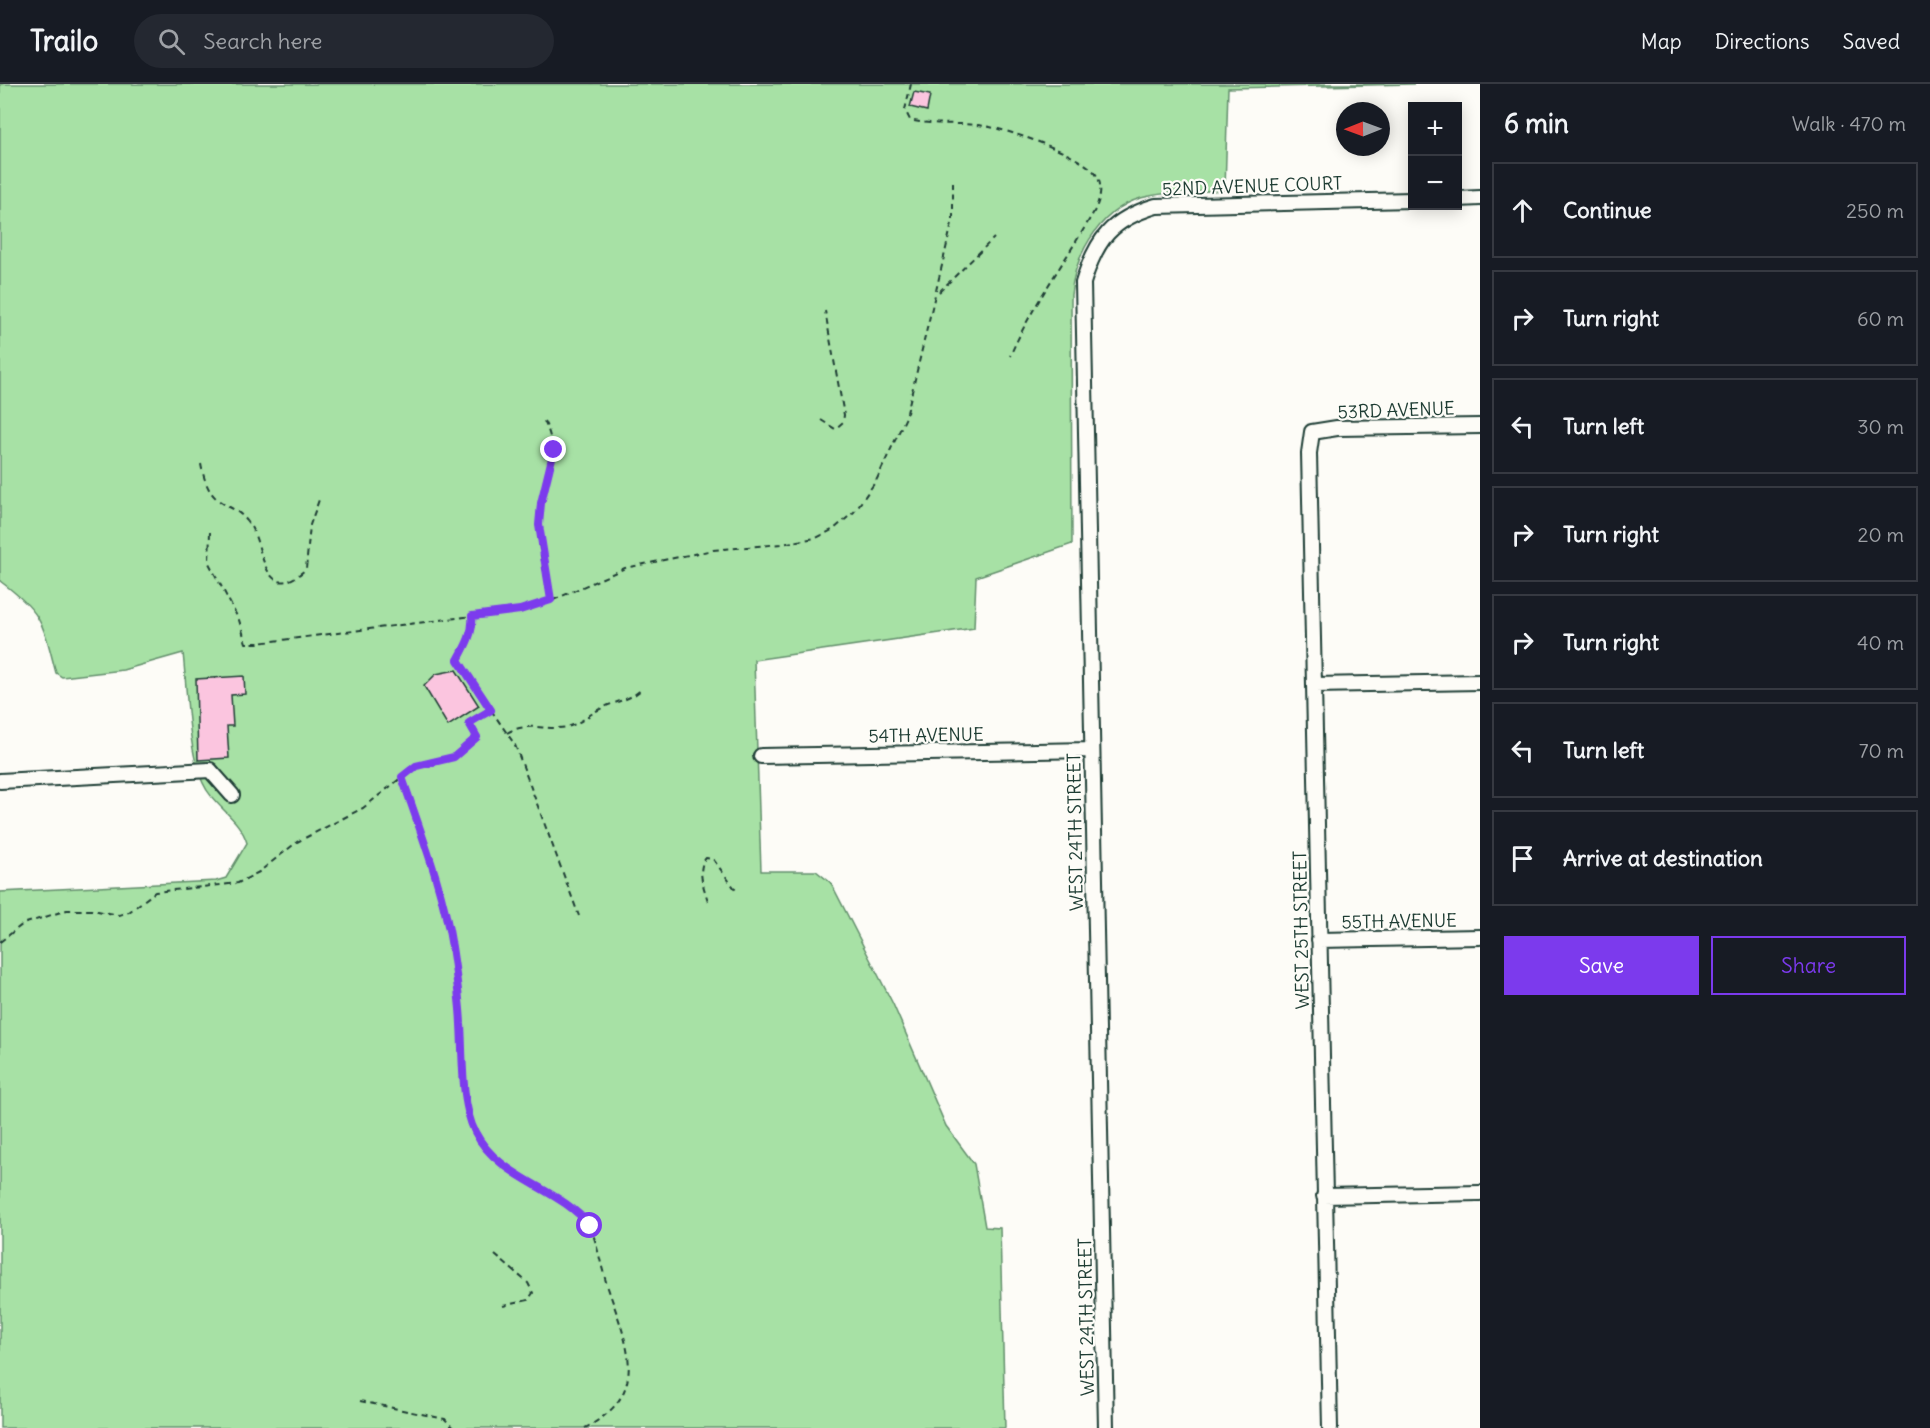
<!DOCTYPE html>
<meta charset="utf-8">
<style>
body{margin:0;font-family:Delius,sans-serif;background:#242831;color:#f1f3f6}
.controls{position:absolute;right:18px;top:18px;display:grid;overflow:hidden;border-radius:0px;box-shadow:0 3px 15px #0003}
.controls button{width:54px;height:54px;display:grid;place-items:center;padding:0;border:0;border-bottom:2px solid #363941;background:#171b24;color:#f1f3f6;font:30px sans-serif}
.compass{position:absolute;left:1336px;top:18px;width:54px;height:54px;border-radius:50%;background:#171b24;box-shadow:0 3px 15px #0003;rotate:269deg}
.stop{position:absolute;width:18px;height:18px;margin:-14px;border:4px solid #7c3aed;border-radius:50%;background:#fff}
.stop.end{background:#7c3aed;border-color:#fff;box-shadow:0 2px 6px #0008}
.list{margin:0;padding:0;list-style:none}
h2{display:flex;justify-content:space-between;align-items:center;height:78px;margin:0;padding:0 24px;font-size:26px}
h2 small{font-size:20px;font-weight:400;color:#9ea1a6}
.list li{display:grid;grid-template-columns:39px 1fr auto;gap:18px;align-items:center;box-sizing:border-box;height:96px;margin:0 12px 12px;padding:0 12px;border:2px solid #363941;border-radius:0px}
.list b{display:block;font-size:22px;white-space:nowrap}
.list em{font-size:20px;font-style:normal;color:#9ea1a6}
.actions{display:flex;gap:12px;padding:18px 24px}
.actions a{flex:1;padding:14px 0;border:2px solid #7c3aed;border-radius:0px;text-align:center;font-size:21px;color:#7c3aed}
.actions .main{background:#7c3aed;color:#fff}
.icon{flex:none;width:33px;height:33px;fill:none;stroke:currentColor;stroke-width:2;stroke-linecap:round;stroke-linejoin:round}
.map{position:relative;flex:none;width:1480px;height:1344px;overflow:hidden}
header{display:flex;align-items:center;gap:36px;box-sizing:border-box;height:84px;padding:0 30px;background:#171b24;border-bottom:2px solid #363941}
header strong{font-size:28px}
nav{display:flex;gap:33px;margin-inline-start:auto;font-size:21px}
.search{width:420px;height:54px;background:#242831;display:flex;align-items:center;gap:15px;box-sizing:border-box;padding:0 21px;border-radius:33px;color:#9ea1a6;font-size:22px}
main{display:flex}
aside{flex:1;background:#171b24}
.map>svg:first-child{display:block}
.green{fill:#a7e1a5;stroke:#638f6c;stroke-width:1.5}
.building{fill:#fbc5df;stroke:#1f3d34;stroke-width:1.5}
.lines{fill:none;stroke-linecap:round;stroke-linejoin:round}
.minor-casing{stroke:#1f3d34;stroke-width:18}
.path{stroke:#1f3d34;stroke-width:2;stroke-dasharray:6 4.5;stroke-linecap:butt}
.minor{stroke:#fdfcf7;stroke-width:14}
.route{stroke:#7c3aed;stroke-width:8}
.labels{text-anchor:middle;dominant-baseline:central;stroke-width:4.5;stroke-linejoin:round;paint-order:stroke}
.street-label{font-size:18px;fill:#1f3d34;stroke:#fdfcf7}
</style>
<header>
<strong>Trailo</strong>
<div class="search"><svg class="icon" aria-label="search" viewBox="0 0 24 24"><circle cx="10" cy="10" r="6"/><path d="M15 15l6 6"/></svg>Search here</div>
<nav><a>Map</a><a>Directions</a><a>Saved</a></nav>
</header>
<main>
<div class="map">
<svg width="1480" height="1344" viewBox="0 0 1480 1344">
<rect width="100%" height="100%" fill="#fdfcf7"/>
<filter id="ink" filterUnits="userSpaceOnUse"><feTurbulence type="fractalNoise" baseFrequency=".0167" numOctaves="2"/><feDisplacementMap in="SourceGraphic" scale="12" xChannelSelector="R" yChannelSelector="G"/><feConvolveMatrix kernelMatrix="1 2 1 2 8 2 1 2 1" color-interpolation-filters="sRGB"/></filter>
<g filter="url(#ink)">
<path class="green" d="M 0,0 L 1414,0 L 1228,4 L 1225,106 C 1200,108 1174,107 1150,112 C 1103,120 1075,168 1071,211 L 1072,460 L 976,493 L 974,544 L 754,576 L 761,787 L 816,787 L 831,799 L 893,920 L 946,1042 L 974,1080 L 985,1143 L 1000,1144 L 1005,1344 L 0,1344 L 0,808 L 216,797 L 226,794 L 247,759 C 240,734 213,722 203,699 C 188,668 187,605 183,569 L 123,586 L 62,593 L 56,589 C 43,540 44,530 0,497 Z"/>
<path class="building" d="M 914,8 L 930,11 L 927,27 L 910,23 Z
M 456,586 L 479,622 L 448,642 L 424,602 L 436,590 Z
M 244,592 L 245,610 L 231,611 L 233,642 L 227,642 L 229,674 L 198,676 L 196,595 Z"/>
<g class="lines">
<defs>
<path id="minor" d="M 1458,115 L 1480,114
M 1314,601 L 1480,598
M 761,672 L 1091,666
M 0,697 L 210,686 L 232,711
M 1319,856 L 1480,853
M 1324,1112 L 1480,1109
M 1106,1344 L 1083,199 C 1096,155 1112,135 1156,122 L 1412,116
M 1330,1344 L 1309,369 L 1312,348 L 1337,344 L 1480,342"/>
</defs>
<use href="#minor" class="minor-casing"/>
<path class="path" d="M 911,0 L 905,26 L 910,36 C 934,42 960,38 984,42 C 1007,45 1087,72 1097,92 C 1103,103 1100,113 1096,124 C 1068,174 1033,219 1010,272
M 939,208 L 994,154
M 821,336 L 835,345 L 843,338 L 844,331 L 825,227
M 544,337 C 564,376 540,402 539,442 C 539,467 546,492 551,517
M 201,380 C 210,431 234,413 251,443 C 264,465 264,523 306,485 L 310,441 L 320,413
M 210,448 L 209,479 L 239,536 L 246,559 L 258,559 L 520,526 L 551,517 L 625,484 L 713,466 L 781,460 L 816,454 L 834,445 L 854,428 L 876,397 L 906,333 L 953,135 L 953,96
M 491,626 L 515,661 L 579,832
M 507,649 C 527,637 545,647 567,643 C 580,640 588,631 600,625 C 615,617 629,617 642,605
M 402,694 C 421,749 443,805 452,863 C 456,884 458,906 460,927 C 463,963 459,1016 475,1048 C 499,1095 559,1102 590,1142 C 598,1162 601,1183 608,1204 C 627,1261 652,1309 585,1344
M 708,817 C 704,804 696,785 706,774 L 713,775 L 738,809
M 0,858 L 23,840 L 67,826 L 92,826 L 119,831 L 129,828 L 155,808 L 238,799 L 259,788 L 297,758 L 363,724 L 416,682 L 454,673 L 477,653 L 469,639 L 491,626 L 458,576 C 465,563 474,548 472,532
M 495,1171 L 528,1199 L 533,1209 L 528,1216 L 503,1222
M 360,1317 L 445,1335 L 453,1344"/>
<use href="#minor" class="minor"/>
</g>
</g>
<g class="lines" filter="url(#ink)">
<path class="route" d="M 554,366 L 541,419 L 539,441 L 551,516 L 520,526 L 472,532 C 474,548 465,563 458,576 L 491,626 L 469,639 L 477,653 L 454,673 L 416,682 L 402,693 C 421,749 443,805 452,863 C 456,889 460,915 461,940 C 463,972 461,1020 475,1048 C 499,1095 559,1103 590,1142"/>
</g>
<g class="labels">
<g class="street-label">
<text transform="translate(1252 102) rotate(-2)">52ND AVENUE COURT</text>
<text transform="translate(1396 326) rotate(-2)">53RD AVENUE</text>
<text transform="translate(926 651) rotate(-1)">54TH AVENUE</text>
<text transform="translate(1075 748) rotate(-91)">WEST 24TH STREET</text>
<text transform="translate(1399 837) rotate(-1)">55TH AVENUE</text>
<text transform="translate(1301 846) rotate(-91)">WEST 25TH STREET</text>
<text transform="translate(1086 1233) rotate(-91)">WEST 24TH STREET</text>
</g>
</g>
</svg>
<div class="controls">
<button>+</button>
<button>−</button>
</div>
<svg class="compass" viewBox="-18 -18 36 36"><path d="M0-13l5 13h-10z" fill="#e53935"/><path d="M0 13l5-13h-10z" fill="#9ea1a6"/></svg>
<div class="stop" style="left:590px;top:1142px"></div>
<div class="stop end" style="left:554px;top:366px"></div>
</div>
<aside>
<h2>6 min<small>Walk · 470 m</small></h2>
<ul class="list">
<li><svg class="icon" aria-label="ahead" viewBox="0 0 24 24"><path d="M12 20V5M6 11l6-6 6 6"/></svg><div><b>Continue</b></div><em>250 m</em></li>
<li><svg class="icon" aria-label="right" viewBox="0 0 24 24"><path d="M7 20v-9h11M14 6l5 5-5 5"/></svg><div><b>Turn right</b></div><em>60 m</em></li>
<li><svg class="icon" aria-label="left" viewBox="0 0 24 24"><path d="M17 20v-9H6M10 6l-5 5 5 5"/></svg><div><b>Turn left</b></div><em>30 m</em></li>
<li><svg class="icon" aria-label="right" viewBox="0 0 24 24"><path d="M7 20v-9h11M14 6l5 5-5 5"/></svg><div><b>Turn right</b></div><em>20 m</em></li>
<li><svg class="icon" aria-label="right" viewBox="0 0 24 24"><path d="M7 20v-9h11M14 6l5 5-5 5"/></svg><div><b>Turn right</b></div><em>40 m</em></li>
<li><svg class="icon" aria-label="left" viewBox="0 0 24 24"><path d="M17 20v-9H6M10 6l-5 5 5 5"/></svg><div><b>Turn left</b></div><em>70 m</em></li>
<li><svg class="icon" aria-label="arrive" viewBox="0 0 24 24"><path d="M6 21V4h12l-3 4 3 4H6"/></svg><div><b>Arrive at destination</b></div></li>
</ul>
<div class="actions"><a class="main">Save</a><a>Share</a></div>
</aside>
</main>
